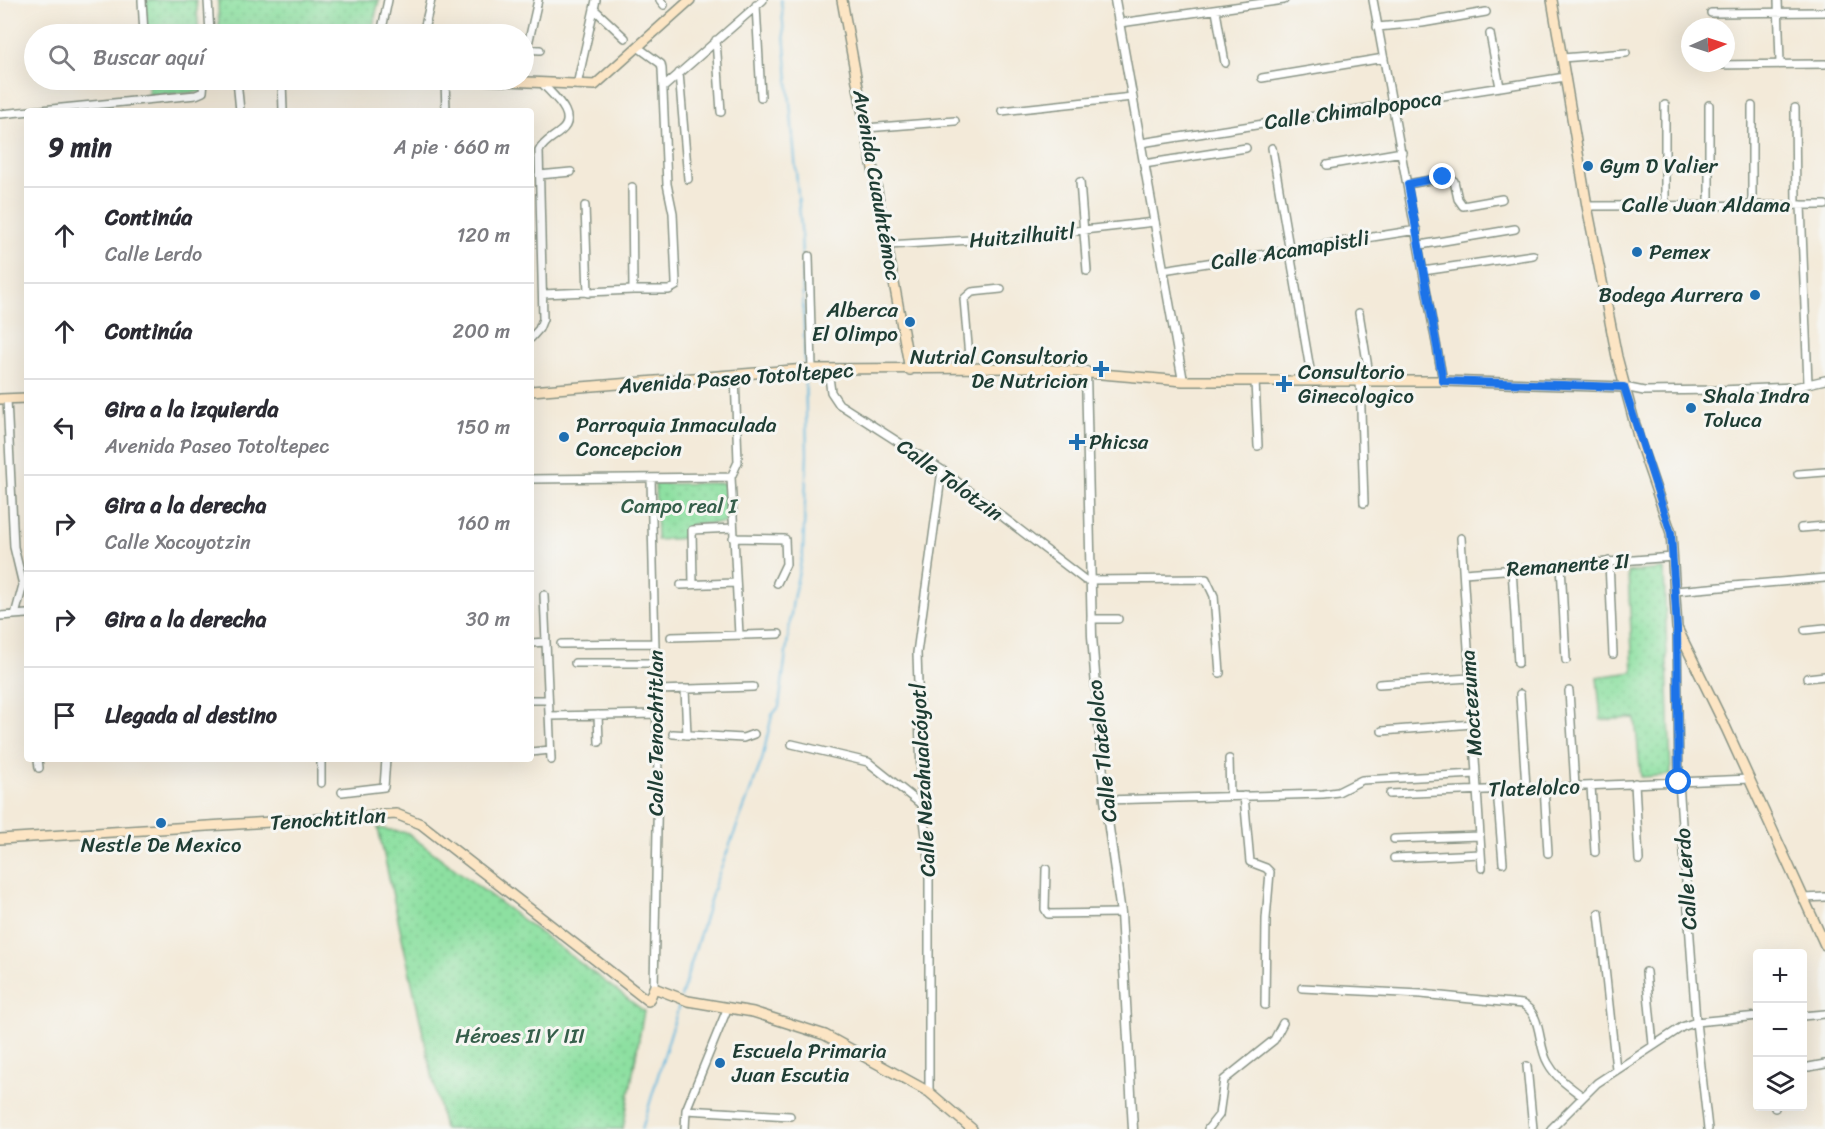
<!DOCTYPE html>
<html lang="es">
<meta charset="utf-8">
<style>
body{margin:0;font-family:Sriracha,sans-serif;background:#f2f2f3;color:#2b2b33}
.controls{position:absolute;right:18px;bottom:18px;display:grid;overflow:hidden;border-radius:6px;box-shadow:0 6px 24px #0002}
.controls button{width:54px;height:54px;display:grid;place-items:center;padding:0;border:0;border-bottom:2px solid #e1e1e2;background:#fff;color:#2b2b33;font:30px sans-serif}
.compass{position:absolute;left:1681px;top:18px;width:54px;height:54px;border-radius:50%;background:#fff;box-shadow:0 6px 24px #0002;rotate:87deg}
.stop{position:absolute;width:18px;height:18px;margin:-14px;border:4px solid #1a73e8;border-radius:50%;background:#fff}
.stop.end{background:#1a73e8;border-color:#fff;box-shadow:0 2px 6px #0008}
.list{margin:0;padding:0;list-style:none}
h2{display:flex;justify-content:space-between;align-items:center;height:78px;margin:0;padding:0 24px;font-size:26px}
h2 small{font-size:20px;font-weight:400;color:#7c7c81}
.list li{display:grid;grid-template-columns:39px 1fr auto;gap:18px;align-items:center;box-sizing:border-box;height:96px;padding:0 24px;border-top:2px solid #e1e1e2}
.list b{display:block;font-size:22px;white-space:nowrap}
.list p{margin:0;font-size:20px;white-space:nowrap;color:#7c7c81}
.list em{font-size:20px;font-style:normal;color:#7c7c81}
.icon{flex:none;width:33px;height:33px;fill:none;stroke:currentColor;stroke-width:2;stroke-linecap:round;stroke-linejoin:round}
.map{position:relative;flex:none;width:1825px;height:1129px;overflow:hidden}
.search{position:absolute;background:#fff;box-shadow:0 6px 24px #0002;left:24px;top:24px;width:510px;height:66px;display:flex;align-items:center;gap:15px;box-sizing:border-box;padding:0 21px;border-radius:33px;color:#7c7c81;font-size:22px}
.panel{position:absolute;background:#fff;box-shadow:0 6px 24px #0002;left:24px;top:108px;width:510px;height:654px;border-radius:6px}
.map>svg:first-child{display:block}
.park{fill:url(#park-dots);stroke:#568e6a;stroke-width:1.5}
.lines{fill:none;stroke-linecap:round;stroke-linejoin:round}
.stream{stroke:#62b7de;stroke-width:2}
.minor-casing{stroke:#899486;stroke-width:10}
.tertiary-casing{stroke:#899486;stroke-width:11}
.secondary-casing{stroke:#899486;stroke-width:12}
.minor{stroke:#fff;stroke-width:7}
.tertiary{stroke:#fff;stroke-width:8}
.secondary{stroke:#fce5c4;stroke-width:9}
.route{stroke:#1a73e8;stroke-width:8}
.poi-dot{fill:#1f6fb2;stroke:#f6f6f2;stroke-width:2}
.labels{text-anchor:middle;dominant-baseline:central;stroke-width:6;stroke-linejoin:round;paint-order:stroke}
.street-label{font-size:21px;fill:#1f3d34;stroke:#f6f6f2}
.poi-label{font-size:21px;fill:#1f3d34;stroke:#f6f6f2;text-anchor:start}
.park-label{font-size:21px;fill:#355e4a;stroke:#f6f6f2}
</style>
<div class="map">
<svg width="1825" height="1129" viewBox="0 0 1825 1129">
<defs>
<pattern id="park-dots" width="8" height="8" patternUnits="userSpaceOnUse" patternTransform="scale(1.5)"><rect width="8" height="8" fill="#8de0a1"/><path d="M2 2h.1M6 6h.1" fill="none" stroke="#79c18b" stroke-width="1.8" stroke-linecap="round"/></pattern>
</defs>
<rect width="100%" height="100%" fill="#f6f6f2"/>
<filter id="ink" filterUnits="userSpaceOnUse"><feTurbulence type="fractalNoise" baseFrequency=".0167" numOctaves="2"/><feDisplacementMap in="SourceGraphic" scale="12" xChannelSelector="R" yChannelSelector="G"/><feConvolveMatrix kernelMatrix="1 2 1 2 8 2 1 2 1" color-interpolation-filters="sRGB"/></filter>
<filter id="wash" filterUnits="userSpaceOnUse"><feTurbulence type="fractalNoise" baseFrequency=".008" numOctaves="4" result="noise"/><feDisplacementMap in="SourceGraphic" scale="24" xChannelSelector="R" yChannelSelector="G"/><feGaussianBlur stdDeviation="1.35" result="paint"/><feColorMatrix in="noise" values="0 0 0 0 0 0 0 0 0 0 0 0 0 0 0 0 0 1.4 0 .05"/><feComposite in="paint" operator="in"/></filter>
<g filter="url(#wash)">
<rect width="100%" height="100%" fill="#f3ead9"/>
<path class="park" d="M 145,0 L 196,0 L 199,34 L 146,34 Z
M 218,0 L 379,0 L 371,34 L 219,34 Z
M 148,80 L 202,80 L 203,92 L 149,95 Z
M 725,483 L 726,523 L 692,524 L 687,529 L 686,538 L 657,540 L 655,484 Z
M 1664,569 L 1671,775 L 1641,777 L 1635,718 L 1601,720 L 1597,677 L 1633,672 L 1628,572 Z
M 378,828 L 407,833 L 644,1011 L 623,1129 L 444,1129 Z"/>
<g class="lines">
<path class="stream" d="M 781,0 L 801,228 L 805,365
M 681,997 L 715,884 L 762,760 L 772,715 L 779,707 L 793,599 L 803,552 L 807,454 L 805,371
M 642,1129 L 680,1002"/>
</g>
</g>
<g filter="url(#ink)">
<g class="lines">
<defs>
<path id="minor" d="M 142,0 L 144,34
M 208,0 L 210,34
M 660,0 L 664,5
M 1373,0 L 1443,381
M 1778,0 L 1780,63
M 756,5 L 761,97
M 594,9 L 625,38
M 1216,11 L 1225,63
M 1711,13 L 1825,12
M 1120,23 L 1284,0
M 1377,27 L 1422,23 L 1486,12
M 381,34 L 388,0
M 423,34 L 431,0
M 1490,34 L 1500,87
M 716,40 L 721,112
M 524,49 L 540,50
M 527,49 L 538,0
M 1562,58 L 1626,53
M 1711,65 L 1825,64
M 679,73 L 688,179
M 1262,78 L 1384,58
M 237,80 L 240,111
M 282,80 L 283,111
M 445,80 L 446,111
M 577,85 L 596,0
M 665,86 L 763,0
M 1795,108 L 1796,205
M 1002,111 L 1132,97
M 0,114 L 196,95 L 203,92 L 204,80
M 866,128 L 955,121
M 1141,143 L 1565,77
M 1272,148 L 1312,381
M 1144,164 L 1246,148
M 1327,165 L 1402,152
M 539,175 L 571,172
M 1080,182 L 1087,271
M 1408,184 L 1447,177 L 1454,181 L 1458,199 L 1463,206 L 1502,199
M 1665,204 L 1665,105
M 1709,204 L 1709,105
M 1752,205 L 1752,106
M 1801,205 L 1808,384
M 585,206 L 588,293
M 1587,206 L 1825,205
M 888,245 L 1021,237 L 1155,222
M 1420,245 L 1515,229
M 809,256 L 812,369
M 1163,270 L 1417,230
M 1423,271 L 1533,255
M 633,290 L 669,290 L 676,286 L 676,282 L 673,213 L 667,184 L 662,69 L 661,64 L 639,48
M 543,294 L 633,290 L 632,187
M 1359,313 L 1370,380
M 531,338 L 539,329 L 543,319 L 539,151 C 544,141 553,138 561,131 C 580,116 551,94 542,83
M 828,369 L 831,392 L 839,404 L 942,470 L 1085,580 L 1206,579 L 1214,596 L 1220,673
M 970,369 L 964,299 L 972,292 L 1001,289
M 1360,380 L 1364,503
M 1255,381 L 1258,446
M 1624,387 L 1644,391 L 1720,390 L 1795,387 L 1825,380
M 7,399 L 14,547 L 23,585 L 15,615
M 1798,474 L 1825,472
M 731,477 L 739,635
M 731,477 L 738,462 L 735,375
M 651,478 L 658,775 L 654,988
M 531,479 L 731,477
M 1801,528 L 1825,526
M 733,538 L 785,539 L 786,564 L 777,583
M 1461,538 L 1482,868
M 1609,561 L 1613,654
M 1561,565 L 1566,660
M 1512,569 L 1518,663
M 1464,573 L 1673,557
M 693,584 L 692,530 L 733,528
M 681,585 L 735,583
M 1675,591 L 1825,578
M 544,595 L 551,760
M 0,616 L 27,614
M 1091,619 L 1118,619
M 1805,630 L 1825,628
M 1677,631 L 1679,782 L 1696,1022 L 1708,1129
M 671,637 L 779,634
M 531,643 L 546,642
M 561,644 L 655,643
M 575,663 L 656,663
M 1807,678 L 1825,676
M 1379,684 L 1469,678
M 685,689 L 687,735
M 657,690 L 753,687
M 1569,691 L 1575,786
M 1520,694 L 1526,787
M 531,700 L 548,700
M 598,715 L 599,742
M 549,716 L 657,714
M 1382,731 L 1473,724
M 673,734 L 743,738 L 754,734
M 792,744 L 868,762 L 922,805
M 531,752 L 550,750
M 38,759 L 39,768
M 321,759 L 321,783
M 1229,759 L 1230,796
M 1635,783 L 1639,860
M 1544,786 L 1548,853
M 1591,786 L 1595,852
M 1497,789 L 1503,863
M 342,792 L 384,787 L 386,759
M 1390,794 L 1750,779
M 1244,796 L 1250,862 L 1266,868 L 1270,872 L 1266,919 L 1265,1005
M 1105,800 L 1323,794 L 1338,792 L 1362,780 L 1476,774
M 1394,839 L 1480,836
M 1394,858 L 1481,854
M 1046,869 L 1045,909 L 1048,914 L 1121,913
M 1804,898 L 1825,897
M 1599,913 L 1616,1069
M 1646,972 L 1653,1045
M 1302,988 L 1421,994 L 1522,1004 C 1543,1014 1537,1045 1548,1063 C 1556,1078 1569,1086 1582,1096
M 1802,1016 L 1825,1014
M 1527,1066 L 1533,1129
M 1809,1067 L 1825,1064
M 929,1092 L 929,859 L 922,805 L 917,653 L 942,470
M 1775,1106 L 1775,1108
M 686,1110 L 790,1116
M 685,1129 L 686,1110 L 728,1007
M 1208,1129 L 1219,1115 L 1224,1080 L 1274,1040 L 1283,1023
M 1551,1129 L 1597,1083 L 1682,1027 L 1696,1022 L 1758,1016"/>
<path id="tertiary" d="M 1115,0 L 1183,381
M 1086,371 L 1092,636 L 1105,800 L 1121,913 L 1133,1129"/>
<path id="secondary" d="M 842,0 L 910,370
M 1552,0 L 1587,206 L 1617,357 L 1639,440 L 1671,533 L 1677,628 L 1726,728 L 1825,945
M 484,80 L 595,85 L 690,0
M 531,391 L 806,369 L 1031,368 L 1183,381 L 1443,381 L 1624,387
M 0,399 L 27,398
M 0,839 L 396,814 L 421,824 L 648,1001
M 650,998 L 654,988 L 688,1001 L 753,1012 L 825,1035 L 929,1092 L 972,1129"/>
</defs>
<use href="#minor" class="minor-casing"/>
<use href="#tertiary" class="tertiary-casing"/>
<use href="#secondary" class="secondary-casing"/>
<use href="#minor" class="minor"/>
<use href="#tertiary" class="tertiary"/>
<use href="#secondary" class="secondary"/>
</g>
</g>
<g class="lines" filter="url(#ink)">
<path class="route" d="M 1443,177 L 1408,184 L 1443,381 L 1624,387 L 1671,533 L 1677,628 L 1679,782"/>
</g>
<g class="poi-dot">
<circle cx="1588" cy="166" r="6"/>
<circle cx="1637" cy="252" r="6"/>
<circle cx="1755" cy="295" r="6"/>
<circle cx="910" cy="322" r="6"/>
<path d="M1098 360h6v6h6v6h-6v6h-6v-6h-6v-6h6z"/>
<path d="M1281 375h6v6h6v6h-6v6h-6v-6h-6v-6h6z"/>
<circle cx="1691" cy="408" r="6"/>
<circle cx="564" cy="437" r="6"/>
<path d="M1074 433h6v6h6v6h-6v6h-6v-6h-6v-6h6z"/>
<circle cx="161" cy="823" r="6"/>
<circle cx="720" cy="1063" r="6"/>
</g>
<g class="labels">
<g class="street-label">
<text transform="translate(1353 110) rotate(-8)">Calle Chimalpopoca</text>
<text transform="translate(877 185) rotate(80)">Avenida Cuauhtémoc</text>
<text x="1706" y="205">Calle Juan Aldama</text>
<text transform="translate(1022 236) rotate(-5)">Huitzilhuitl</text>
<text transform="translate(1290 250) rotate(-9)">Calle Acamapistli</text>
<text transform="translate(736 378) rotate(-4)">Avenida Paseo Totoltepec</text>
<text transform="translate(950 480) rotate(36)">Calle Tolotzin</text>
<text transform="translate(1568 565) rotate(-4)">Remanente II</text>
<text transform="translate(1471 703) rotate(-94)">Moctezuma</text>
<text transform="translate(656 733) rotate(-90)">Calle Tenochtitlan</text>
<text transform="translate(1102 751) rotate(-96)">Calle Tlatelolco</text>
<text transform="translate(923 780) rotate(-93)">Calle Nezahualcóyotl</text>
<text transform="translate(1534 788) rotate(-2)">Tlatelolco</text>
<text transform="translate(328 819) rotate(-4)">Tenochtitlan</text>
<text transform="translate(1686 879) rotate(-94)">Calle Lerdo</text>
</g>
<g class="poi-label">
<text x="1600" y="166">Gym D Valier</text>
<text x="1649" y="252">Pemex</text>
<text x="1743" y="295" text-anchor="end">Bodega Aurrera</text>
<text x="898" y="310" text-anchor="end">Alberca<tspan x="898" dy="24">El Olimpo</tspan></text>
<text x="1088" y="357" text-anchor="end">Nutrial Consultorio<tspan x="1088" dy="24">De Nutricion</tspan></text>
<text x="1298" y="372">Consultorio<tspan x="1298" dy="24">Ginecologico</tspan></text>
<text x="1703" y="396">Shala Indra<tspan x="1703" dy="24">Toluca</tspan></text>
<text x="576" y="425">Parroquia Inmaculada<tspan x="576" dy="24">Concepcion</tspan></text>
<text x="1089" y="442">Phicsa</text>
<text x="161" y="845" text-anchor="middle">Nestle De Mexico</text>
<text x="732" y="1051">Escuela Primaria<tspan x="732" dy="24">Juan Escutia</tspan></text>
</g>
<g class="park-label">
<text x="679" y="506">Campo real I</text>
<text x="520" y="1036">Héroes II Y III</text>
</g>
</g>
</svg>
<div class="controls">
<button>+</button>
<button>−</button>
<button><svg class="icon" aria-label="layers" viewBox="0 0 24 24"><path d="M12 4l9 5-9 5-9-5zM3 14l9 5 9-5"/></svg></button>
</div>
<svg class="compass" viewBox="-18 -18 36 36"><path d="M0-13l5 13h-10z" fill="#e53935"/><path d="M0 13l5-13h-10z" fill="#7c7c81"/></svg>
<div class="stop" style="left:1679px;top:782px"></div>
<div class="stop end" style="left:1443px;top:177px"></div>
<div class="search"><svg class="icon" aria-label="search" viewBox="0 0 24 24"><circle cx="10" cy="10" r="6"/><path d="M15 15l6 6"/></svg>Buscar aquí</div>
<section class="panel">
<h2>9 min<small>A pie · 660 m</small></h2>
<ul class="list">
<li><svg class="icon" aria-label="ahead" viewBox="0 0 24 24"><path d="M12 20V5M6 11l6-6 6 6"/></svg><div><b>Continúa</b><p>Calle Lerdo</p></div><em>120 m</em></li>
<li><svg class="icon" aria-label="ahead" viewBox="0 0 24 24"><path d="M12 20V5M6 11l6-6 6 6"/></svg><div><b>Continúa</b></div><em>200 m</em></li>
<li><svg class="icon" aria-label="left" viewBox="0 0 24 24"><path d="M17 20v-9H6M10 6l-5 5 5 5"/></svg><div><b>Gira a la izquierda</b><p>Avenida Paseo Totoltepec</p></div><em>150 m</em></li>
<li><svg class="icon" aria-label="right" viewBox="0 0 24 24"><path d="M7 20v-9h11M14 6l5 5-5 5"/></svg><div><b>Gira a la derecha</b><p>Calle Xocoyotzin</p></div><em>160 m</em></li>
<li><svg class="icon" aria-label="right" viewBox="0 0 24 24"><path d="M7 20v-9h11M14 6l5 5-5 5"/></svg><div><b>Gira a la derecha</b></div><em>30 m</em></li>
<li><svg class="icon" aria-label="arrive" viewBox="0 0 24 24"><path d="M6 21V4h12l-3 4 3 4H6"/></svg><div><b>Llegada al destino</b></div></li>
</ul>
</section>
</div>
